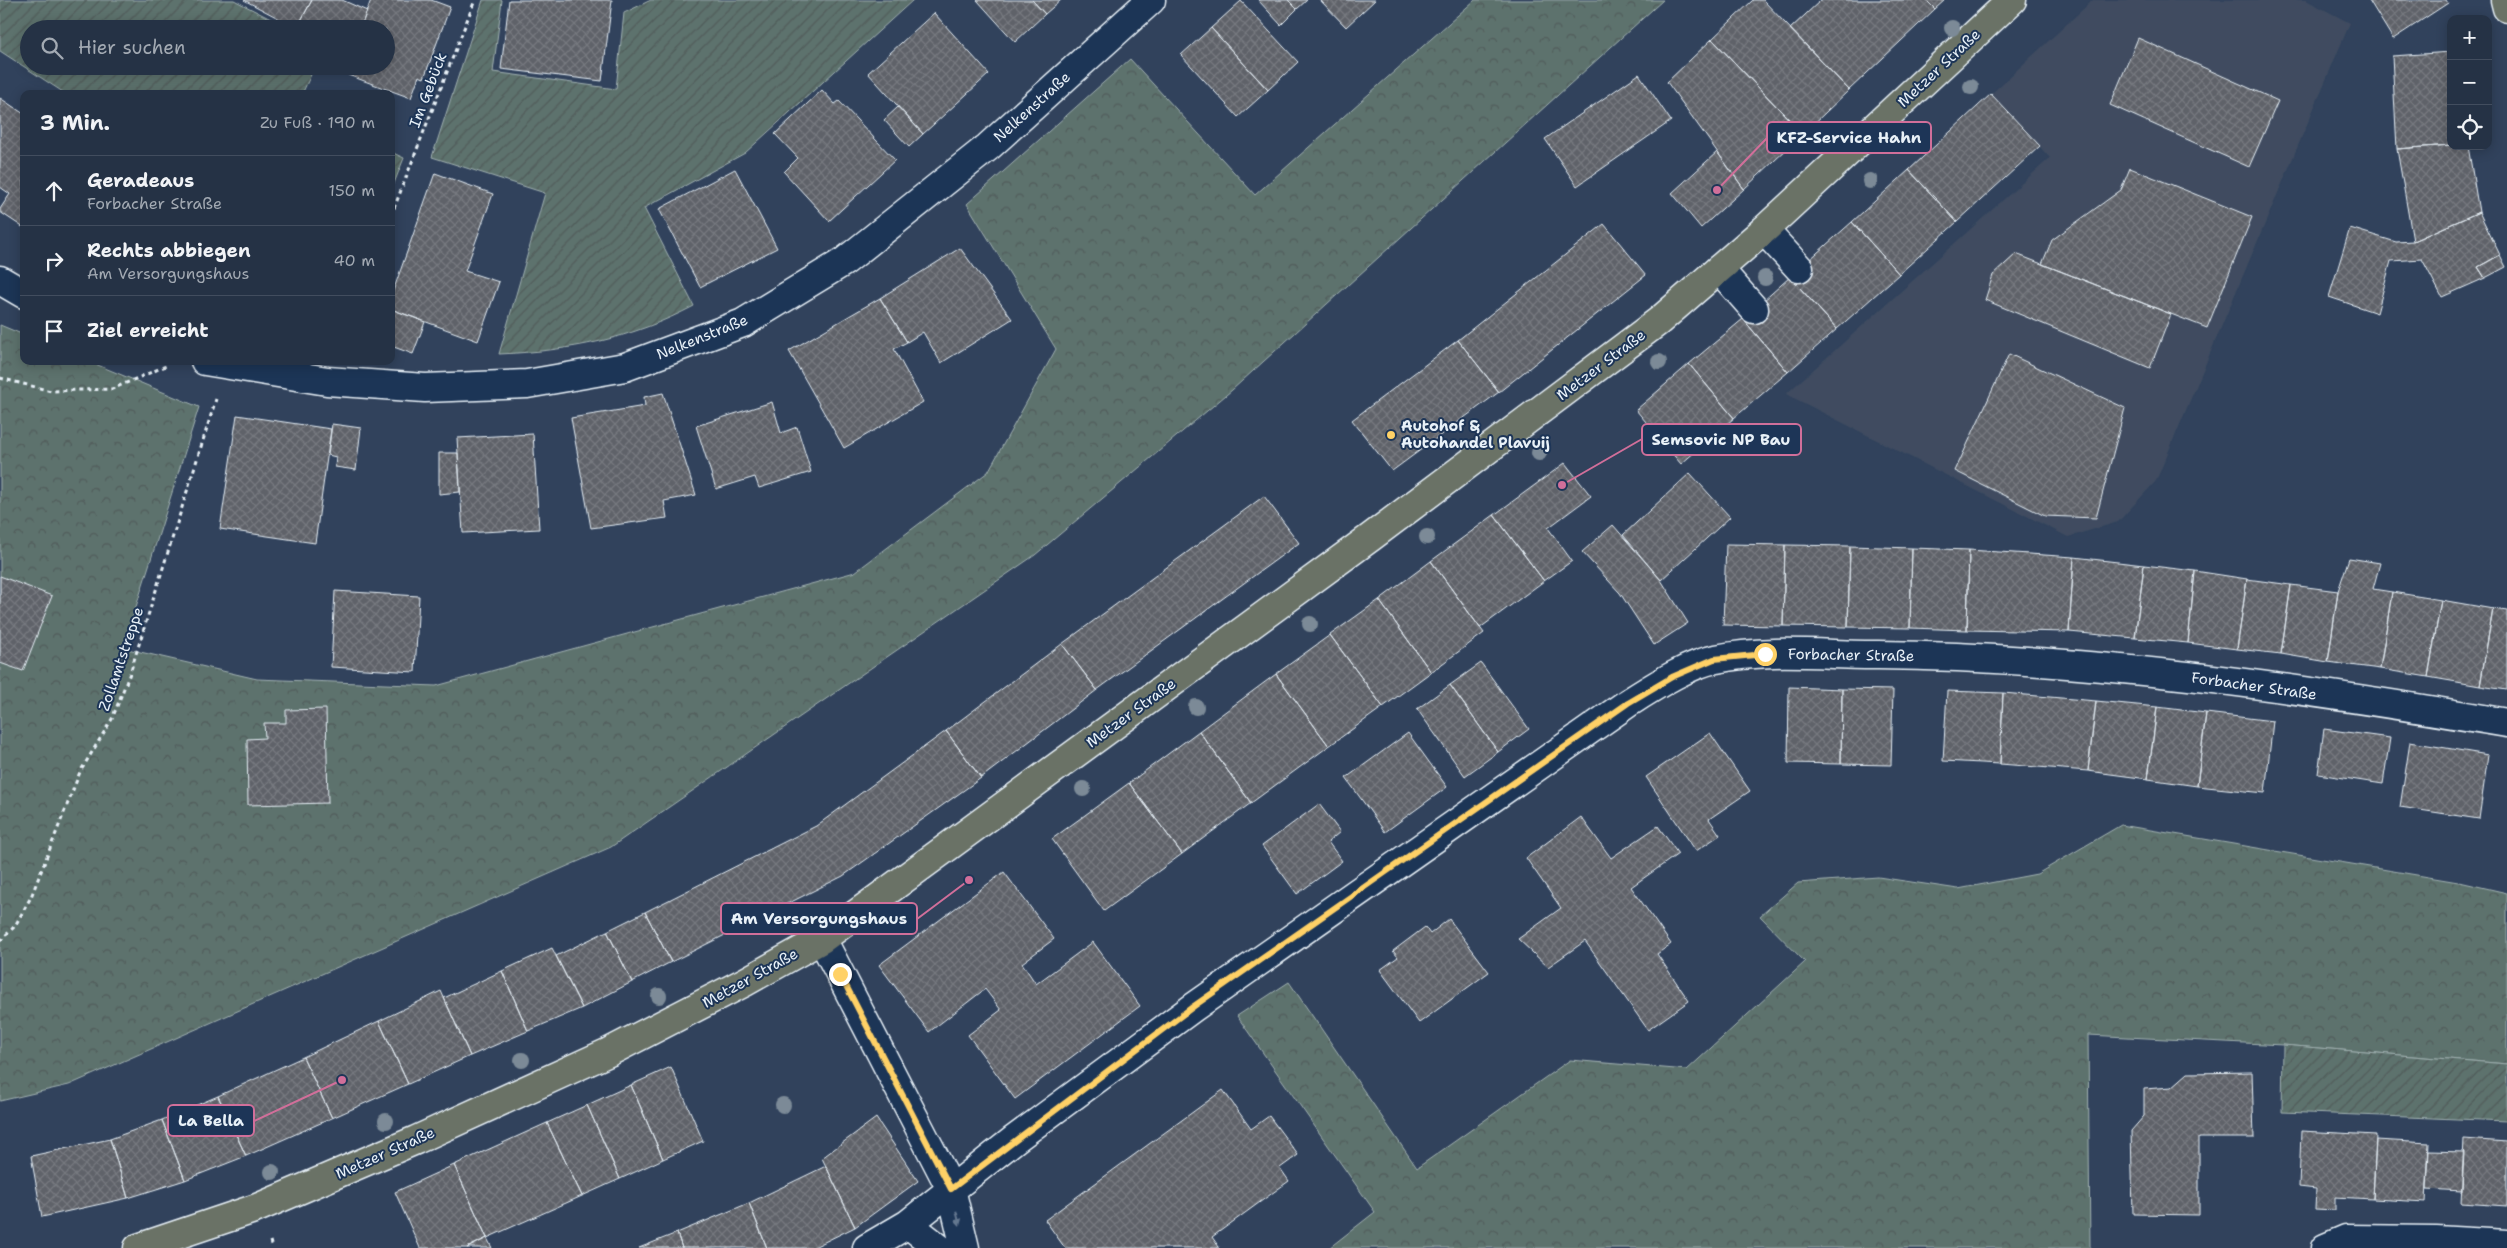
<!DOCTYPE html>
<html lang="de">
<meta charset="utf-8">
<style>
body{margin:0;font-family:"Shantell Sans",sans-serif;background:#313e50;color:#f1f3f6}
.controls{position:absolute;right:15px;top:15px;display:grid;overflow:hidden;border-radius:10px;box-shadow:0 2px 12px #0003}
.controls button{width:45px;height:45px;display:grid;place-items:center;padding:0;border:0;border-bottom:1px solid #424d5e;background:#253245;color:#f1f3f6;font:25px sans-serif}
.stop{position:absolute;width:15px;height:15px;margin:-11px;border:4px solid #ffd166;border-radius:50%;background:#fff}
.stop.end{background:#ffd166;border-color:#fff;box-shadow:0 1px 5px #0008}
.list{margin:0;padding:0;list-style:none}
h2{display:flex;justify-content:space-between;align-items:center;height:65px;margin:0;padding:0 20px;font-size:21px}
h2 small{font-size:16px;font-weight:400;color:#a3aab3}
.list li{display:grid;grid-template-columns:32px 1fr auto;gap:15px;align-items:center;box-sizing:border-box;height:70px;padding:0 20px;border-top:1px solid #424d5e}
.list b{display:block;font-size:19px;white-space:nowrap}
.list p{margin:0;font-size:16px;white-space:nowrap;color:#a3aab3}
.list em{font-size:16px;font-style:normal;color:#a3aab3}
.icon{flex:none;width:28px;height:28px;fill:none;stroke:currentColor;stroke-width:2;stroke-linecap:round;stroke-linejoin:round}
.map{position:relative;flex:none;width:2507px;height:1248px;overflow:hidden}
.search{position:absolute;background:#253245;box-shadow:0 2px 12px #0003;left:20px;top:20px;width:375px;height:55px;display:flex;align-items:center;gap:12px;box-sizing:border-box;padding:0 18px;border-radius:28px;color:#a3aab3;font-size:19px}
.panel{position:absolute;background:#253245;box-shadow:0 2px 12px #0003;left:20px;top:90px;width:375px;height:275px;border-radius:10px}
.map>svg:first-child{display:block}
.built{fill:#3f4c60}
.forest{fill:url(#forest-crowns);stroke:#a2b2b2}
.garden{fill:url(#garden-furrows);stroke:#a2b2b2}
.building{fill:url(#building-cross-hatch);stroke:#e8f1f8}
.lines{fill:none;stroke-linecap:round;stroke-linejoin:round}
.minor-casing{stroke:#e8f1f8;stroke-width:31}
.major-casing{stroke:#e8f1f8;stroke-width:31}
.path{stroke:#e8f1f8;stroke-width:3;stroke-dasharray:4 4;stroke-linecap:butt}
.minor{stroke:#1d3557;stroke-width:28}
.major{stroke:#6a7266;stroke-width:28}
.tree{fill:#7b8a97}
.oneway{fill:#64778f}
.route{stroke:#ffd166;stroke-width:6}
.poi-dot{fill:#ffd166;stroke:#1d3557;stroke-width:2}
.labels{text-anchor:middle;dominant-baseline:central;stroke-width:4;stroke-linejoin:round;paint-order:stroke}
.street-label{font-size:15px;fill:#e8f1f8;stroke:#1d3557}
.poi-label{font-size:15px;font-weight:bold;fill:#e8f1f8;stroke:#1d3557;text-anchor:start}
.leader{fill:none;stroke:#d16f9a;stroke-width:2}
.callout-dot{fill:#d16f9a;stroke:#1d3557;stroke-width:2}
.callout{fill:#1d3557;stroke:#d16f9a;stroke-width:2}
.callout-label{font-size:16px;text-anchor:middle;font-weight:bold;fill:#e8f1f8}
</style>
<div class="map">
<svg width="2507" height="1248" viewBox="0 0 2507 1248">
<defs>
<pattern id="forest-crowns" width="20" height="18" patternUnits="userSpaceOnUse" patternTransform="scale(1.25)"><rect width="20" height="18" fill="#5d726d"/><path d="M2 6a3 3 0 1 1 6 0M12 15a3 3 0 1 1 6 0" fill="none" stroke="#505b5a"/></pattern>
<pattern id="garden-furrows" width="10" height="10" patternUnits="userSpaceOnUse" patternTransform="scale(1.25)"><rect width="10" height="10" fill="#5d726d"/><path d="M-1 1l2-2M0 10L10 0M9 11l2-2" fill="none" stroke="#505b5a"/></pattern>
<pattern id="building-cross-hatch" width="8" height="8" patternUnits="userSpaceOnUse" patternTransform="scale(1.25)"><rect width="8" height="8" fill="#5f6269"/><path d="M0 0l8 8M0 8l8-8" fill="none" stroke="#76797f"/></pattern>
</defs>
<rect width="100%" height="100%" fill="#31425c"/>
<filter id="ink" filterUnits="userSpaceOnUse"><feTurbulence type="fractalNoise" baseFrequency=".02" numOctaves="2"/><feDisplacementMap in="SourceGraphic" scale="10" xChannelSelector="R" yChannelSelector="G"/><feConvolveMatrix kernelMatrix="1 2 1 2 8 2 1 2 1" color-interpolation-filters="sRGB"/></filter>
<g filter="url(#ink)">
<path class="built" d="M 2093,0 L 2306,0 L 2350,23 L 2156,481 L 2118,522 L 2068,537 L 1786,394 L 2050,158 L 1991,94 Z"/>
<path class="forest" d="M 1475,0 L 1663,0 L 1232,390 L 1035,555 L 611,847 L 69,1085 L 0,1101 L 0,325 L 24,335 L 24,361 L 88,361 L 199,407 L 123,648 L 257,679 L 436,686 L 855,572 L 988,472 L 1056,349 L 967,204 L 1130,59 L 1255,195 Z
M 2121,825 L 2464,883 L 2507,893 L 2507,1064 L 2283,1045 L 2088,1035 L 2090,1248 L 1329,1248 L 1375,1212 L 1237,1016 L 1289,982 L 1417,1168 L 1570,1060 L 1687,1070 L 1805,962 L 1760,916 L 1798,883 L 1878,877 L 1958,889 L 2037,874 Z"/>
<path class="garden" d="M 0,0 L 234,0 L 290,29 L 29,29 L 29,66 L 315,66 L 302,94 L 66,94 L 0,51 Z
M 483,0 L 502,0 L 493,72 L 616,89 L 624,13 L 651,0 L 913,0 L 745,153 L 644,208 L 694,306 C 631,339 570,351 499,354 L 545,193 L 432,157 Z
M 391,152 L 404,158 L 391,191 Z
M 2283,1045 L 2507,1064 L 2507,1121 L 2282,1112 Z"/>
<path class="building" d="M 244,0 L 312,0 L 297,28 Z
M 312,0 L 342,0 L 367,11 L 360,29 L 308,29 L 299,24 Z
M 371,0 L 431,0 L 450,7 L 424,78 L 419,76 L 411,98 L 348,75 L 351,66 L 386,66 L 386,29 L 360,29 Z
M 509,0 L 612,0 L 602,81 L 501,69 Z
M 977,0 L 1032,0 L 1045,14 L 1015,42 Z
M 1032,0 L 1061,0 L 1045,14 Z
M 1258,0 L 1288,0 L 1297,9 L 1281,25 Z
M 1288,0 L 1307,0 L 1297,9 Z
M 1320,0 L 1375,0 L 1346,27 Z
M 1753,0 L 1763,0 L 1849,90 L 1803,134 L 1712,39 Z
M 1821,0 L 1926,0 L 1935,9 L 1849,90 L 1790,29 Z
M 1926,0 L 1945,0 L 1935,9 Z
M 2369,0 L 2446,0 L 2448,3 L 2393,39 Z
M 1241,1 L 1298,62 L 1268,90 L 1211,28 Z
M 934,13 L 989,74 L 923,134 L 868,73 Z
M 1211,28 L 1268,90 L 1238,117 L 1181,55 Z
M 2138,38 L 2278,101 L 2249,167 L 2110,105 Z
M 1712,39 L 1803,134 L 1744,189 L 1667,82 Z
M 2451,52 L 2451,145 L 2397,149 L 2392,56 Z
M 1639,74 L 1671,121 L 1577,186 L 1545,139 Z
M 822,90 L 835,104 L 839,101 L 895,160 L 829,221 L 784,172 L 798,158 L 775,134 Z
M 1991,94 L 2040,146 L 1957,222 L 1909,170 Z
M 0,98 L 24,114 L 24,228 L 0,212 L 0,209 L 10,194 L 0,187 Z
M 898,107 L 923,134 L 909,147 L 884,120 Z
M 2451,145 L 2468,146 L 2479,212 L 2413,241 L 2397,149 Z
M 1717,152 L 1744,189 L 1701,228 L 1672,193 Z
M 2130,168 L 2252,217 L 2207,328 L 2042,264 L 2052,240 L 2121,190 Z
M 735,169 L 777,248 L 700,287 L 659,209 Z
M 1909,170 L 1957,222 L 1899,274 L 1852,222 Z
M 435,173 L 493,194 L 465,271 L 499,282 L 478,341 L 391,309 L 391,297 Z
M 2479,212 L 2500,255 L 2478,267 L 2485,278 L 2442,297 L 2422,259 L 2391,261 L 2377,313 L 2329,297 L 2350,228 L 2396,242 L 2413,241 Z
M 1852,222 L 1899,274 L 1837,329 L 1790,277 Z
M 1604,224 L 1646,275 L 1499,392 L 1458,340 Z
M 960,248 L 1012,319 L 941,363 L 923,332 L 907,342 L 880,298 Z
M 2016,254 L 2171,314 L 2150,368 L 1985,300 L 1993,275 Z
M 2500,255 L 2506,267 L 2485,278 L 2478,267 Z
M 1790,277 L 1837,329 L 1788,372 L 1743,319 Z
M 880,298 L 907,342 L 894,349 L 923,402 L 844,448 L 789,351 Z
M 391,309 L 425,322 L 413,354 L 391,346 Z
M 1743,319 L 1788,372 L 1734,418 L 1689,364 Z
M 1458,340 L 1499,392 L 1392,471 L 1352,420 Z
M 2009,354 L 2125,408 L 2096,518 L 2045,516 L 1955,471 Z
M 1689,364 L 1734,418 L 1681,464 L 1636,410 Z
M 663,393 L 696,495 L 664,501 L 667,518 L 591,528 L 571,418 L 645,406 L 644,397 Z
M 772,402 L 781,433 L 797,427 L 811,472 L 759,488 L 755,477 L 716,489 L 696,426 Z
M 237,415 L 331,429 L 315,543 L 220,529 Z
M 332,424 L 361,428 L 356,470 L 335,467 L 336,457 L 328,455 Z
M 533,434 L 539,529 L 463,533 L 457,438 Z
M 439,453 L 458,453 L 460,492 L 439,494 Z
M 1565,463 L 1591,496 L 1548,528 L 1572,561 L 1544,581 L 1494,515 Z
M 1690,473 L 1730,517 L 1661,580 L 1623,535 Z
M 1264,496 L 1299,543 L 1097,690 L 1062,644 Z
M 1494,515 L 1544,581 L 1480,628 L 1431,561 Z
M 1613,525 L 1661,580 L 1688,623 L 1654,645 L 1620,593 L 1582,552 Z
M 1726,544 L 1785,545 L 1783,626 L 1723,625 Z
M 1785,545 L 1850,546 L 1848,627 L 1783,626 Z
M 1850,546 L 1912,548 L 1910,628 L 1848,627 Z
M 1912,548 L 1969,550 L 1967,630 L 1910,628 Z
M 1969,550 L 2074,557 L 2069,632 L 1967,630 Z
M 2074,557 L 2144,565 L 2135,638 L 2069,632 Z
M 2349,558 L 2380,563 L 2373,589 L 2392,592 L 2380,669 L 2328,662 L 2338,591 Z
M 1431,561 L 1484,633 L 1431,672 L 1379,600 Z
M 2144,565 L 2195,571 L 2188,643 L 2135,638 Z
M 2195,571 L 2247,579 L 2237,649 L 2188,643 Z
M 0,576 L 52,596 L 23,671 L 0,663 Z
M 2247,579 L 2291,585 L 2281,654 L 2237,649 Z
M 2291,585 L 2338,591 L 2328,662 L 2281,654 Z
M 335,591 L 419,596 L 415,672 L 331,667 Z
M 2392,592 L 2441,600 L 2428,677 L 2380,669 Z
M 1379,600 L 1431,672 L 1383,707 L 1330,635 Z
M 2441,600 L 2493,609 L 2480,686 L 2428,677 Z
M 2493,609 L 2507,611 L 2507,690 L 2480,686 Z
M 1330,635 L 1383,707 L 1329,746 L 1276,674 Z
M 1062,644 L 1097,690 L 981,778 L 946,731 Z
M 1481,663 L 1529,729 L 1498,752 L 1450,685 Z
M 1276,674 L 1329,746 L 1251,803 L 1199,731 Z
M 1450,685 L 1498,752 L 1465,776 L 1417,709 Z
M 1789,687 L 1842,689 L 1841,764 L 1788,763 Z
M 1842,689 L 1893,690 L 1891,765 L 1841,764 Z
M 1947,691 L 2003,693 L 2000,764 L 1943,761 Z
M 2003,693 L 2096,701 L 2088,771 L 2000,764 Z
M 2096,701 L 2157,707 L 2148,779 L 2088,771 Z
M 2157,707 L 2206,713 L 2197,786 L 2148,779 Z
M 326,709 L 328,803 L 248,805 L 247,739 L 265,738 L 264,723 L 286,723 L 286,710 Z
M 2206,713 L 2273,721 L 2265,793 L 2197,786 Z
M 2324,729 L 2390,738 L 2383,784 L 2318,774 Z
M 946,731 L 981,778 L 843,876 L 671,962 L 645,912 L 816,826 Z
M 1199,731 L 1251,803 L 1182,854 L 1129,783 Z
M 1408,733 L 1447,787 L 1385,832 L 1346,778 Z
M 1710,733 L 1750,791 L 1709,819 L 1720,835 L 1696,851 L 1646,777 Z
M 2410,742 L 2488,755 L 2479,819 L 2400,807 Z
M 1129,783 L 1182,854 L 1104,911 L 1052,839 Z
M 1319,804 L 1340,832 L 1328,842 L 1342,861 L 1297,894 L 1262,846 Z
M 1581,817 L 1611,858 L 1658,826 L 1678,854 L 1631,887 L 1671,944 L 1657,954 L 1689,1001 L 1648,1030 L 1585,941 L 1548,967 L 1518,939 L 1561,908 L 1526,858 Z
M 1004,872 L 1054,939 L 1022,963 L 1036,984 L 1093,942 L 1140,1006 L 1015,1099 L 968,1035 L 1001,1010 L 985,989 L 929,1032 L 879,965 Z
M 645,912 L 671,962 L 632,982 L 607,931 Z
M 1449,919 L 1489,972 L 1419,1023 L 1380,970 L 1398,957 L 1393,951 L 1425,927 L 1430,934 Z
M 607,931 L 632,982 L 582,1008 L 556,956 Z
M 552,948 L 582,1008 L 528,1031 L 502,971 Z
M 502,971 L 528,1031 L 470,1056 L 444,998 Z
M 441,991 L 470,1056 L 408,1084 L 379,1021 Z
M 379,1021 L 408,1084 L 332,1118 L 303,1057 Z
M 303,1057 L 332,1118 L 246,1156 L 218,1096 Z
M 671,1067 L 703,1141 L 663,1159 L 631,1085 Z
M 2252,1072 L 2254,1138 L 2199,1138 L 2199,1215 L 2133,1214 L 2131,1131 L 2144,1116 L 2144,1089 L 2172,1087 L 2188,1073 Z
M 631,1085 L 663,1159 L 620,1179 L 587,1105 Z
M 1223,1090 L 1251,1129 L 1269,1116 L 1298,1155 L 1280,1168 L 1289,1181 L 1212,1237 L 1219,1247 L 1217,1248 L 1065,1248 L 1045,1220 Z
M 218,1096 L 246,1156 L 185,1180 L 162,1120 Z
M 587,1105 L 620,1179 L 582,1196 L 547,1123 Z
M 876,1118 L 918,1181 L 855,1227 L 822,1158 Z
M 162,1120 L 185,1180 L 128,1198 L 110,1139 Z
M 547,1123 L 582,1196 L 487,1238 L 454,1165 Z
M 2301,1131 L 2376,1135 L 2373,1199 L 2335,1197 L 2335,1210 L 2315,1209 L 2316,1189 L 2299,1187 Z
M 110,1139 L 128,1198 L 42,1217 L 31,1156 Z
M 2464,1139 L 2507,1142 L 2507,1206 L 2461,1203 Z
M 2376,1140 L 2429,1143 L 2426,1202 L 2373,1199 Z
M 2429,1151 L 2464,1152 L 2462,1191 L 2427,1189 Z
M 454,1165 L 487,1238 L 467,1248 L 420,1248 L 395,1192 Z
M 826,1166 L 855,1227 L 812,1248 L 767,1248 L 749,1203 Z
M 749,1203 L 767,1248 L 682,1248 L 677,1233 Z
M 677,1233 L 682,1248 L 639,1248 Z
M 487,1238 L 492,1248 L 467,1248 Z"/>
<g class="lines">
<defs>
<path id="minor" d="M 1764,230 L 1799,268
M 1719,269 L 1754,309
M 0,280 L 24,294
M 205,361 L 327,381 L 425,388 L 527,384 L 625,367 L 743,323 L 845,261 L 988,147 L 1151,0
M 822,939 L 951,1189 L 965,1248
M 908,1224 L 939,1248
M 867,1248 L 908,1224 L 1015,1139 L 1194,1007 L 1628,703 C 1652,688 1688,664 1716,659 C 1768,648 1825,655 1878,655 C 2088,657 2300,688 2507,723
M 2325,1248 L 2346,1239 L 2436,1240 L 2507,1244"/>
<path id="major" d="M 2505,0 L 2507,8
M 138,1248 L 257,1208 L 416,1140 L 609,1052 L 745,982 L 822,939 L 1371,537 L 1659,321 L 1764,230 L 2012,0"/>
</defs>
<use href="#minor" class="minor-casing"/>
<use href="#major" class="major-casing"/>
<path class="path" d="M 391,216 L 475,0
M 0,378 L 51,391 L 112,389 L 168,365
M 0,941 L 15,926 L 31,897 L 80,772 L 112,719 L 130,673 L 216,399
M 270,1241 L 272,1248"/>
<use href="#minor" class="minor"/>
<use href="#major" class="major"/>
</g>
<g class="tree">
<circle cx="1952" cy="28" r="8"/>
<circle cx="1971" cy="87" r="8"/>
<circle cx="1870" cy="181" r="8"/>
<circle cx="1765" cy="278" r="8"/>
<circle cx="1659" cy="362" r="8"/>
<circle cx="1539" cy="453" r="8"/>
<circle cx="1427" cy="537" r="8"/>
<circle cx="1310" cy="624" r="8"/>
<circle cx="1196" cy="707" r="8"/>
<circle cx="1083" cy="789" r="8"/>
<circle cx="659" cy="996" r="8"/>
<circle cx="522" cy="1060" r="8"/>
<circle cx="783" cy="1105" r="8"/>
<circle cx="386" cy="1121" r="8"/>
<circle cx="272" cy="1172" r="8"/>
</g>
<defs><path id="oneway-solid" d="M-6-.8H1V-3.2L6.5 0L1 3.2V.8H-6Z" transform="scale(1.25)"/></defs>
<use class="oneway" href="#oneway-solid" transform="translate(958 1218) rotate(76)"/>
</g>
<g class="lines" filter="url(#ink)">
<path class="route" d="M 840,974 L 951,1189 L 1194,1006 L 1628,703 L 1672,677 L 1714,659 L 1765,654"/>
</g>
<circle class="poi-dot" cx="1391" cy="435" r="5"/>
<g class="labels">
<g class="street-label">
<text transform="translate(1939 68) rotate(-43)">Metzer Straße</text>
<text transform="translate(428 90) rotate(-69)">Im Gebück</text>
<text transform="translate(1032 107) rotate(-42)">Nelkenstraße</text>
<text transform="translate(702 337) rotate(-22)">Nelkenstraße</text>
<text transform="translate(1601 365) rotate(-37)">Metzer Straße</text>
<text transform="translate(1851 655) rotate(1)">Forbacher Straße</text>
<text transform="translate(121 659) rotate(-71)">Zollamtstreppe</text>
<text transform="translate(2254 686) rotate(8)">Forbacher Straße</text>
<text transform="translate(1131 713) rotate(-36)">Metzer Straße</text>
<text transform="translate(750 978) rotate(-29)">Metzer Straße</text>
<text transform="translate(385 1153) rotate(-24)">Metzer Straße</text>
</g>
<g class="poi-label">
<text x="1401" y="426">Autohof &amp;<tspan x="1401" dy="17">Autohandel Plavuij</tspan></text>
</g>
</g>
<path class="leader" d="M1717 190L1767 138M1562 485L1642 439M969 880L917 919M342 1080L254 1121"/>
<g class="callout-dot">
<circle cx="1717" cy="190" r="5"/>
<circle cx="1562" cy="485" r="5"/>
<circle cx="969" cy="880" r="5"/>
<circle cx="342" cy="1080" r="5"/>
</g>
<g class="callout">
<rect x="1767" y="122" width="164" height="31" rx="5"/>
<rect x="1642" y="424" width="159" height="31" rx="5"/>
<rect x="721" y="903" width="196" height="31" rx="5"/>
<rect x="168" y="1105" width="86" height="31" rx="5"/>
</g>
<g class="callout-label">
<text x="1849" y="143">KFZ-Service Hahn</text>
<text x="1721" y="445">Semsovic NP Bau</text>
<text x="819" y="924">Am Versorgungshaus</text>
<text x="211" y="1126">La Bella</text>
</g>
</svg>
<div class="controls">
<button>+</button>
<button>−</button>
<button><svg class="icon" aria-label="locate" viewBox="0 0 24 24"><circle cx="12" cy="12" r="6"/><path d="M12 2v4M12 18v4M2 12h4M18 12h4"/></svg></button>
</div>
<div class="stop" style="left:1765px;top:654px"></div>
<div class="stop end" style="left:840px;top:974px"></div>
<div class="search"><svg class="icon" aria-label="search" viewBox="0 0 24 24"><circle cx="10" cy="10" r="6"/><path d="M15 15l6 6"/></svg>Hier suchen</div>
<section class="panel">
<h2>3 Min.<small>Zu Fuß · 190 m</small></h2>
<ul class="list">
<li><svg class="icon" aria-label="ahead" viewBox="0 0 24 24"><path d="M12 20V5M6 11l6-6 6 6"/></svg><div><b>Geradeaus</b><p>Forbacher Straße</p></div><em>150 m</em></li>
<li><svg class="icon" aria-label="right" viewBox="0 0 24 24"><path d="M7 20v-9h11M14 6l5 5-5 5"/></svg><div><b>Rechts abbiegen</b><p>Am Versorgungshaus</p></div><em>40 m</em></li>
<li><svg class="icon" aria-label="arrive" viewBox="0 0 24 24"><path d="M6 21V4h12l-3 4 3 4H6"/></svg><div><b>Ziel erreicht</b></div></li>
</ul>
</section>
</div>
